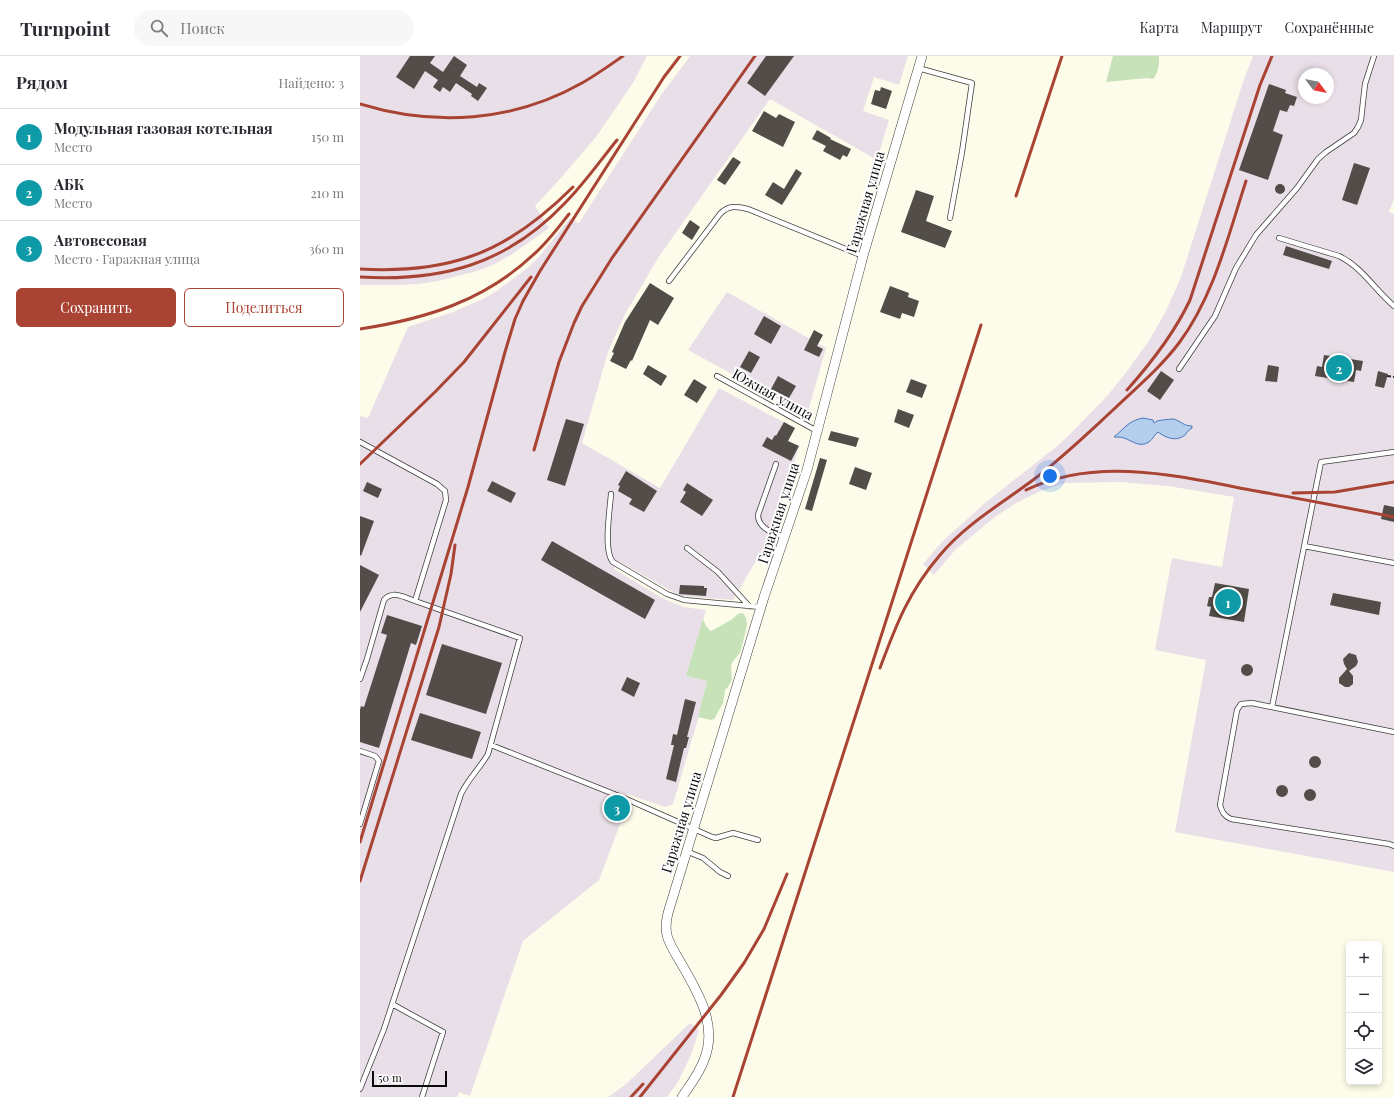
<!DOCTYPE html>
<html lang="ru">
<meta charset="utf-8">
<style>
body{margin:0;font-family:"Playfair Display",serif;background:#f7f7f7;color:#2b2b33}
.controls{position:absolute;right:12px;bottom:12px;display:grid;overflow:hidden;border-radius:6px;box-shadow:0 2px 6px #0003}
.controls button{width:36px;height:36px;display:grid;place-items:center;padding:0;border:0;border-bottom:1px solid #e1e1e2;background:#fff;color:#2b2b33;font:20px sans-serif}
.compass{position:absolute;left:938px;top:12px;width:36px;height:36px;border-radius:50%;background:#fff;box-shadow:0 2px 6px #0003;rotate:122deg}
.scale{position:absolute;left:12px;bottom:10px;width:75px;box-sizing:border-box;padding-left:4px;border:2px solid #0a0a0a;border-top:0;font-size:11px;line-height:14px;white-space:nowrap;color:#0a0a0a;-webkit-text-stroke:3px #fff;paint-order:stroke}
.you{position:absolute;left:690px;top:420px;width:14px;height:14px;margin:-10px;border:3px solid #fff;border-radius:50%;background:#1a73e8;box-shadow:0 0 0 6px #1a73e833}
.badge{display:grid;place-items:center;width:26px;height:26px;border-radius:50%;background:#a94334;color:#fff;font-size:13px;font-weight:700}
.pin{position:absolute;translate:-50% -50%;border:2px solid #fff;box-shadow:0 1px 4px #0006}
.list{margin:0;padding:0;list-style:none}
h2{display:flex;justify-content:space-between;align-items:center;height:52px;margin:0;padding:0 16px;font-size:17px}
h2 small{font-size:13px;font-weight:400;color:#7c7c81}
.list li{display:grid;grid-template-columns:26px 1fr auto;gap:12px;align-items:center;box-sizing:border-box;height:56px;padding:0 16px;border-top:1px solid #e1e1e2}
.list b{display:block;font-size:15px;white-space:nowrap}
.list p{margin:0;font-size:13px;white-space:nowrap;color:#7c7c81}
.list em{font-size:13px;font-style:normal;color:#7c7c81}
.actions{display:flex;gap:8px;padding:12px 16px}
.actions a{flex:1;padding:9px 0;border:1px solid #a94334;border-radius:6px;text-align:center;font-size:14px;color:#a94334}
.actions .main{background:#a94334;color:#fff}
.icon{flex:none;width:22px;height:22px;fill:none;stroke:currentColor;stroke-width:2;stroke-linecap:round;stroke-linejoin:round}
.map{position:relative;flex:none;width:1034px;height:1041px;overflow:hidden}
header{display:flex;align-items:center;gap:24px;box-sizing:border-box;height:56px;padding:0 20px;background:#fff;border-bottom:1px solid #e1e1e2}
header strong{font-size:19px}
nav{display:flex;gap:22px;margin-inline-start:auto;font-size:14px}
.search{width:280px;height:36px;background:#f7f7f7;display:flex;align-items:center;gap:10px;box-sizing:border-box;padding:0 14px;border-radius:22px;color:#7c7c81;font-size:15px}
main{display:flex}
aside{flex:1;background:#fff}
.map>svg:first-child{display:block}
.industrial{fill:#e9dfe8;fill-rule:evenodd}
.green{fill:#c7e2b8}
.water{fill:#b5ceee;stroke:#4577bc}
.building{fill:#524d48}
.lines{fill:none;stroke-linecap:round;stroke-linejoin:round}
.service-casing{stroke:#3d3d3d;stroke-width:6}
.minor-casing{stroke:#3d3d3d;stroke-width:10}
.path{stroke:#2c2c2c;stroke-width:2;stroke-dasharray:4 2;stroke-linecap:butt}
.service{stroke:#fff;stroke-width:4.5}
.minor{stroke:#fff;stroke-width:9}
.rail{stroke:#a94334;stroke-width:3}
.labels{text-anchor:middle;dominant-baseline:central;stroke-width:4;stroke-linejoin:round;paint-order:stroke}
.street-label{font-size:14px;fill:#0a0a0a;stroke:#fff}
</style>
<header>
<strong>Turnpoint</strong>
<div class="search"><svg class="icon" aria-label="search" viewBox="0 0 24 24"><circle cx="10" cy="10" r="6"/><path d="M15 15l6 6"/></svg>Поиск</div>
<nav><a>Карта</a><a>Маршрут</a><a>Сохранённые</a></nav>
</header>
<main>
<aside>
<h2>Рядом<small>Найдено: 3</small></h2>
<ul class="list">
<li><span class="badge" style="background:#0f9aa8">1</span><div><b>Модульная газовая котельная</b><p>Место</p></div><em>150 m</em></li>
<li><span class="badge" style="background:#0f9aa8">2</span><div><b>АБК</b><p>Место</p></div><em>210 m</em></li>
<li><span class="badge" style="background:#0f9aa8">3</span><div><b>Автовесовая</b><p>Место · Гаражная улица</p></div><em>360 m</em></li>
</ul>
<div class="actions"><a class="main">Сохранить</a><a>Поделиться</a></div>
</aside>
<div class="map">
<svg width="1034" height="1041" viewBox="0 0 1034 1041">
<rect width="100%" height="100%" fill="#fdfcea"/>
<path class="industrial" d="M 0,0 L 287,0 L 273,27 L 236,81 L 200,123 L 175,150 L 189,172 L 151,199 L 133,209 L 117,215 L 78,225 L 58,228 L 37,229 L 0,229 Z
M 330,0 L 548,0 L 539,29 L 514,21 L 503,55 L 529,64 L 517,104 L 410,43 L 298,202 L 264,260 L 248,296 L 222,387 L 300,432 L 359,332 L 435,372 L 428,385 L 439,390 L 413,476 L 373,544 L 320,540 L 258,505 L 254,513 L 304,543 L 324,551 L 346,554 L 326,620 L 347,625 L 338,663 L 313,748 L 305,751 L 267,738 L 262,747 L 267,750 L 239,824 L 163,885 L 110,1040 L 99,1036 L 97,1041 L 0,1041 L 0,360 L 8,362 L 48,271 L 93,256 L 125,242 L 138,234 L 166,213 L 178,202 L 210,162 L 219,167 L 301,39 Z
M 893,0 L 1034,0 L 1034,143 L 1029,156 L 1034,158 L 1034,816 L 815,776 L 846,604 L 795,594 L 812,502 L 862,511 L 874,441 L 808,430 L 760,426 L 705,427 L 681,435 L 656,447 L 635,461 L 595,494 L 574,519 L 563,508 L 582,486 L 626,446 L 696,391 L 711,377 L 748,339 L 768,314 L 790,283 L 806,255 L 821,221 L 884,23 ZM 944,18 L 968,18 L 968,42 L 944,42 Z
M 367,236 L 466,292 L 447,359 L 328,294 Z
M 330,967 L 339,974 L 331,999 L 318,1026 L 307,1041 L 248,1041 L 265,1029 Z"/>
<path class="green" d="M 753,0 L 799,0 C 799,9 799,16 793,23 L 787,22 L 746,26 Z
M 381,557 L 384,558 L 386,562 L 387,568 L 385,578 L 380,597 L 373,605 L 371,610 L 372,624 L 368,631 L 365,634 L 363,647 L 354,663 L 351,664 L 338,661 L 347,625 L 326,620 L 343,563 L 346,570 L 351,575 L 371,564 L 378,558 Z"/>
<path class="water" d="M 783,362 L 793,364 L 794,367 L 797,365 C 800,364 812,363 814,363 C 820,365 824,370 832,370 L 832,372 C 829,374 827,376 825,379 C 816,386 806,382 798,376 C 794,379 793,383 789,386 C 779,392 773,385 764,382 C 761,381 757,381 754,381 C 765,372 768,365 783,362 Z"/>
<path class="building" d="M 50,0 L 75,0 L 70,7 L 83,16 L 94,0 L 107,9 L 100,20 L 117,31 L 119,27 L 127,32 L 118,45 L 111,40 L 112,38 L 96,27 L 90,36 L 83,31 L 80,36 L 73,31 L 78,24 L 65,15 L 54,33 L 36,21 Z
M 406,0 L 434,0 L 405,40 L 387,27 Z
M 909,28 L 926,34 L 925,37 L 937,41 L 934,50 L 930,49 L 927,56 L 920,54 L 913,75 L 923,79 L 908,124 L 879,114 Z
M 521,31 L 532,35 L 526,53 L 511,48 L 515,34 L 520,35 Z
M 404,55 L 416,62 L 419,58 L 435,66 L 423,91 L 392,75 Z
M 457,74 L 471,82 L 470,83 L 491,93 L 487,101 L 483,99 L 480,104 L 463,95 L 466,90 L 452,83 Z
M 373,101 L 381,106 L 365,129 L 357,124 Z
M 994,107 L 1010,112 L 997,149 L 982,144 Z
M 436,113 L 442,117 L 422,149 L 405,139 L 413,126 L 424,133 Z
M915 133a5 5 0 1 1 10 0a5 5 0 1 1-10 0Z
M 556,134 L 574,140 L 566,165 L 592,175 L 585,192 L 541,176 Z
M 330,164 L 340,171 L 332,184 L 322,177 Z
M 926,190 L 972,205 L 969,213 L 923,199 Z
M 290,227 L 314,242 L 298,269 L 290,264 L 272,305 L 271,304 L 266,313 L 250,305 L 254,297 L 252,296 L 265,266 Z
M 530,230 L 549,237 L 548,241 L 559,245 L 554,261 L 542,257 L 540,263 L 520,256 Z
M 404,260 L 421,270 L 411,288 L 394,278 Z
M 454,274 L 463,279 L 457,290 L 463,293 L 459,301 L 444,294 Z
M 389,295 L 400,301 L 391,317 L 380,311 Z
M 964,299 L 1003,305 L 1001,315 L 996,314 L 994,326 L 955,320 L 957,310 L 962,311 Z
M 288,309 L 307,320 L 301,330 L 283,318 Z
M 908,309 L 919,311 L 917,326 L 905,325 Z
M 801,315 L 814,324 L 800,344 L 787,335 Z
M 1018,315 L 1028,318 L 1024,332 L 1015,330 Z
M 418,320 L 436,330 L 429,342 L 411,333 Z
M 334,323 L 347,331 L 337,347 L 324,339 Z
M 551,323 L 567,329 L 562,342 L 546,336 Z
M 538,353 L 554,359 L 549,372 L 534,366 Z
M 206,363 L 224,368 L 205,430 L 187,424 Z
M 424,366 L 435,372 L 428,385 L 439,390 L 431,405 L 402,390 L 407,381 L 412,384 L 415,379 L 416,380 Z
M 471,375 L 499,382 L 496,391 L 468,384 Z
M 460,402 L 467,404 L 452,455 L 445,453 Z
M 495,411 L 512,417 L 506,434 L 489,428 Z
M 266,415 L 297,435 L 284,456 L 269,448 L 272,443 L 258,435 L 260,430 L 258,429 Z
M 132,425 L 156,437 L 151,447 L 127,435 Z
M 7,426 L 22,433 L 18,442 L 3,435 Z
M 327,427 L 353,444 L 342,460 L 320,446 L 326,436 L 323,434 Z
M 1024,449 L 1034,451 L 1034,466 L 1021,463 Z
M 0,460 L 14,465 L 1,500 L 0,499 Z
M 192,485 L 295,544 L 285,563 L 181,504 Z
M 0,509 L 19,519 L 0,556 Z
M 855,527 L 889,533 L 884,566 L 849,560 L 851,551 L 847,550 L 849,541 L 852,541 Z
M 320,529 L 344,530 L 344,532 L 347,532 L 346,540 L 319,538 Z
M 973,537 L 1021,546 L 1019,559 L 970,549 Z
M 27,559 L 62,570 L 56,589 L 51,587 L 19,692 L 0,686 L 0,654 L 1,650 L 4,651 L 27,579 L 21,577 Z
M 82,588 L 142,607 L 126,658 L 66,639 Z
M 989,597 L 996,599 L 998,606 L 996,610 L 989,615 L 993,620 L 993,628 L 989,631 L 985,631 L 979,627 L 979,622 L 987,613 L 984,608 L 983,603 Z
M881 614a6 6 0 1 1 12 0a6 6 0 1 1-12 0Z
M 267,621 L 280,627 L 274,641 L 261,634 Z
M 325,643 L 336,646 L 327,681 L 329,681 L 326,692 L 324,692 L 316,726 L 306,723 L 314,689 L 311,689 L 313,678 L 317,679 Z
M 60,657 L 121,676 L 112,703 L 51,684 Z
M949 706a6 6 0 1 1 12 0a6 6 0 1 1-12 0Z
M916 735a6 6 0 1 1 12 0a6 6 0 1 1-12 0Z
M944 739a6 6 0 1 1 12 0a6 6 0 1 1-12 0Z
M 248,750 L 263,757 L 261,763 L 246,756 Z"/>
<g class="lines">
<defs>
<path id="service" d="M 558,12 L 612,27 L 602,96 L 590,162
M 919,182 L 979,200 C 1002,211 1015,234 1034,250
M 309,225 L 360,158 C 368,149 377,150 388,153 L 503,200
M 819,313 L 855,260 L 876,212 L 896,179 L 937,132 L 958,103 L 966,96 L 994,77 L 998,71 L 1001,64 L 1005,28 L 1014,0
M 357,320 L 457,375
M 0,386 L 77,428 L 85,435 L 86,444 L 55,545 L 160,582 L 128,698 C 120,712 108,723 101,738 L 24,973 L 0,1033
M 416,408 L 398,459 C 398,473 414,477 425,481
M 251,438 C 250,453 243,495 253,506 L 307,538 L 324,544 L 401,551
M 944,490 L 1034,507
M 327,492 L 358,516 L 389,550
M 0,623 L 7,603 L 24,544 C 33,534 44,541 55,545
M 912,651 L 961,406 L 1034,396
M 1034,676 L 892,647 L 881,648 L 877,654 L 860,749 C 862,756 864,760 871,763 L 1029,788 L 1034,790
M 131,689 L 264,742 L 352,781 L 356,782 L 373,777 L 398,784
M 0,695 L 15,700 L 19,705 L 0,768
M 250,747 L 265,754
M 326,795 L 343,802 L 360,816 L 368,820
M 32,948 L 83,976 L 62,1041"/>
<path id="minor" d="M 322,1041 C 330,1029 339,1018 344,1004 C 359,968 336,933 318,902 C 308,885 303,877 308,857 L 404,541 L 447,414 L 503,200 L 562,0"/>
</defs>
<use href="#service" class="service-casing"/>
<use href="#minor" class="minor-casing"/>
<path class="path" d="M 1027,320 L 1034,321"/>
<use href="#service" class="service"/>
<use href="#minor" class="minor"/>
<path class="rail" d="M 0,48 C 75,71 153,66 222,27 C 236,19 250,9 263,0
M 656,140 L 702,0
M 0,213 C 37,215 74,213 109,201 C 148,188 184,160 213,131
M 0,221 C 82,226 147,208 205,147 C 224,128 240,105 257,84
M 0,273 C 65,263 124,245 173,199 C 187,187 198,172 209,158
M 767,334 C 792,306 814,278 830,244 L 900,29 L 912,0
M 174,394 L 199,306 L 214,267 L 222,250 L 252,202 L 395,0
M 0,408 L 75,336 L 104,306 L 171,221
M 666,434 C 738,399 822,421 896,435 C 942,443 988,452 1034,461
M 933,437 L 975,436 L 1034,426
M 520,612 C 536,569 549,535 580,499 C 606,468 641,448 673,424 C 701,403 727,378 753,354 C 776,332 800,312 819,287 C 854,240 868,180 886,125
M 0,786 L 108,431 L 145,296 L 155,263 L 163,245 L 180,215 L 304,21 L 320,0
M 0,825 L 79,571 L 91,518 L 95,489
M 271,1041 L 283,1028
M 280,1041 L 361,939 L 384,907 L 404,873 L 427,818
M 373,1041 L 621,269"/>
</g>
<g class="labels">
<g class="street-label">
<text transform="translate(505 146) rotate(-74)">Гаражная улица</text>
<text transform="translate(413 338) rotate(29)">Южная улица</text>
<text transform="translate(418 457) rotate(-72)">Гаражная улица</text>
<text transform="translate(321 766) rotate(-73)">Гаражная улица</text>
</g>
</g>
</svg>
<div class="controls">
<button>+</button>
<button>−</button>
<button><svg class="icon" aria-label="locate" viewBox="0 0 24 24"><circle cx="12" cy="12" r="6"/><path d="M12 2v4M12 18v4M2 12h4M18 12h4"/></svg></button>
<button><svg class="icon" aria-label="layers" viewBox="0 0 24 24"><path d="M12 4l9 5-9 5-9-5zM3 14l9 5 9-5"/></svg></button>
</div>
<svg class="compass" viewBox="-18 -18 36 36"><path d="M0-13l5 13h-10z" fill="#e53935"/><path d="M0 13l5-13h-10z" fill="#7c7c81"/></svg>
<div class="scale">50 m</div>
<div class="you"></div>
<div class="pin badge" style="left:868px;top:546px;background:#0f9aa8">1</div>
<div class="pin badge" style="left:979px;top:312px;background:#0f9aa8">2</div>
<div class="pin badge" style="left:257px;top:752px;background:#0f9aa8">3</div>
</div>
</main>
